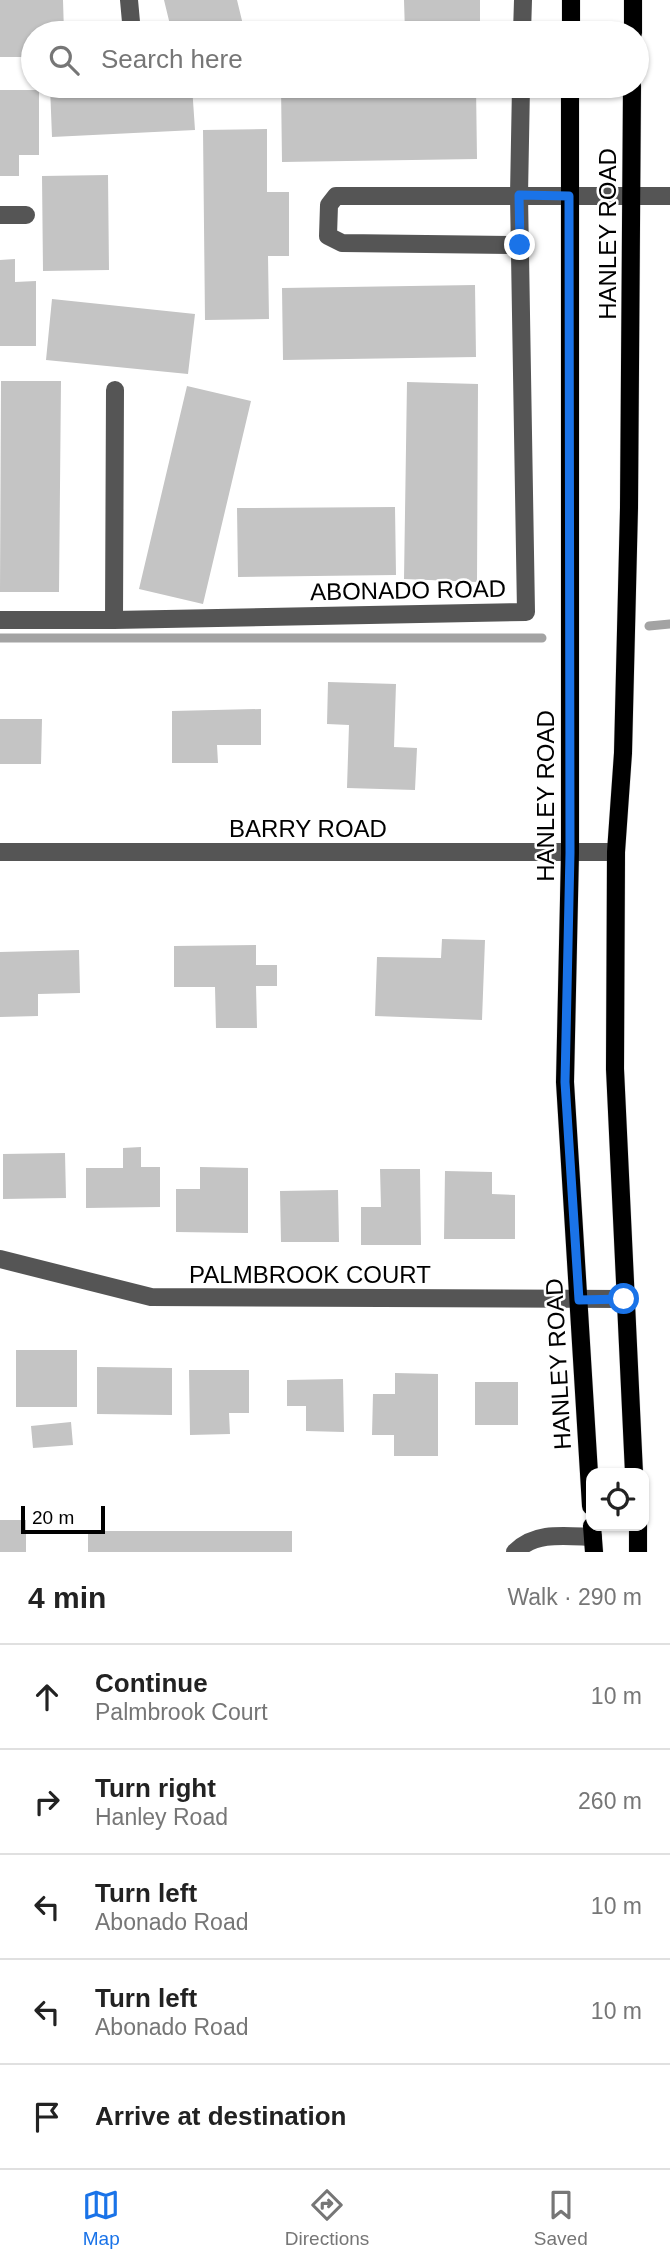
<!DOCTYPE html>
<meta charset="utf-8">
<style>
body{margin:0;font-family:Arial,sans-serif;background:#f6f6f6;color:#222}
.controls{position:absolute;right:21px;bottom:21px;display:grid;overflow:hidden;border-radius:14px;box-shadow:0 2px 5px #0004}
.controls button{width:63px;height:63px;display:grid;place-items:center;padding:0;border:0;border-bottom:2px solid #e0e0e0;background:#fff;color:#222;font:35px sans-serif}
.scale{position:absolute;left:21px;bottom:18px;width:84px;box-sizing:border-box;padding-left:7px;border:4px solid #000;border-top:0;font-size:19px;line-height:24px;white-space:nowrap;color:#000;-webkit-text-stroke:5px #fff;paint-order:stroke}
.stop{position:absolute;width:21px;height:21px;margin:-16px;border:5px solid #1a73e8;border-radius:50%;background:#fff}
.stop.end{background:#1a73e8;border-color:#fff;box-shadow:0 2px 7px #0008}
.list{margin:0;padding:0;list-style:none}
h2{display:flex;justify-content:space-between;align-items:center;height:91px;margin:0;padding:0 28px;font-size:30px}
h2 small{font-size:23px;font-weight:400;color:#767676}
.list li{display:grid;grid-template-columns:46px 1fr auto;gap:21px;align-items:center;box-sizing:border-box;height:105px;padding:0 28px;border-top:2px solid #e0e0e0}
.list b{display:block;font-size:26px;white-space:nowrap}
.list p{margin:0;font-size:23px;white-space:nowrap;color:#767676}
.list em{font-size:23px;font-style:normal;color:#767676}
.icon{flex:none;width:38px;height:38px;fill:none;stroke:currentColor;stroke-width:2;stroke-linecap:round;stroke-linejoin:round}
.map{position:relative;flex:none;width:670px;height:1552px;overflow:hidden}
.search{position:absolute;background:#fff;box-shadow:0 2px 5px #0004;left:21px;right:21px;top:21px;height:77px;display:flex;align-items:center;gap:18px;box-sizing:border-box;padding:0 24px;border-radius:38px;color:#767676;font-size:26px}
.sheet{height:616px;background:#fff}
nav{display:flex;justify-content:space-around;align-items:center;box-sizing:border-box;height:98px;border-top:2px solid #e0e0e0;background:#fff;font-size:19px;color:#767676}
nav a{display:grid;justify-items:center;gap:4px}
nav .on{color:#1a73e8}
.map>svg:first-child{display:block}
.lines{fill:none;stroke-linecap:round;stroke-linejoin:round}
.stream{stroke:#a3a3a3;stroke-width:9}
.building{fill:#c4c4c4}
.major-casing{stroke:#dbdbdb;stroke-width:19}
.minor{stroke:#555;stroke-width:18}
.major{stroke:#000;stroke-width:18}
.route{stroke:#1a73e8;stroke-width:9}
.labels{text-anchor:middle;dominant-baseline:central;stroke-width:5;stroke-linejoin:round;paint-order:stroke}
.street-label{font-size:24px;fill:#000;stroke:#fff}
</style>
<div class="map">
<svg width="670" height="1552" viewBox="0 0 670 1552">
<rect width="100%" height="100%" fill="#fff"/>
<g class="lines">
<path class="stream" d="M 649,626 L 670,624
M 0,638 L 542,638"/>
</g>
<path class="building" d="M 0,0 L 63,0 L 64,33 L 33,33 L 33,57 L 0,57 Z
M 164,0 L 237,0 L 245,33 L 172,33 Z
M 404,0 L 480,0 L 480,33 L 405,33 Z
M 50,86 L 192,86 L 195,130 L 52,137 Z
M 281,86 L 476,86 L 477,159 L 282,162 Z
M 0,90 L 39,90 L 39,155 L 19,155 L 19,176 L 0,176 Z
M 267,129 L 267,192 L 289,192 L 289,256 L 268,256 L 269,319 L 205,320 L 203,130 Z
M 108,175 L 109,270 L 43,271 L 42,176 Z
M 15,259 L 15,282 L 36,281 L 36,346 L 0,346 L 0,260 Z
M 475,285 L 476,357 L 283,360 L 282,288 Z
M 52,299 L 195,314 L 188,374 L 46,360 Z
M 1,381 L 61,381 L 59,592 L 0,592 Z
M 407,382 L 478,384 L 477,582 L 404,579 Z
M 187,386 L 251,401 L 203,604 L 139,589 Z
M 395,507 L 396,575 L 238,577 L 237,508 Z
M 328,682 L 396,684 L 394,747 L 417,748 L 415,790 L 347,788 L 349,725 L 327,724 Z
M 261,709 L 261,745 L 217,745 L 218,763 L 172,763 L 172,711 Z
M 0,719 L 42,719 L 41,764 L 0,764 Z
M 442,939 L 485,940 L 482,1020 L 375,1016 L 377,957 L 441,958 Z
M 256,945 L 256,965 L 277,965 L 277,986 L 256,986 L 257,1028 L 216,1028 L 215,987 L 174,987 L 174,946 Z
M 79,950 L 80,993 L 38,994 L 38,1016 L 0,1017 L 0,952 Z
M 141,1147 L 141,1167 L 160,1167 L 160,1207 L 86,1208 L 86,1168 L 123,1168 L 123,1148 Z
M 65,1153 L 66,1198 L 3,1199 L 3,1154 Z
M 200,1167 L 248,1168 L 248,1233 L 176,1232 L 176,1189 L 200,1189 Z
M 380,1169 L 420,1169 L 421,1245 L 361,1245 L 361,1207 L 381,1207 Z
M 445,1171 L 492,1172 L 492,1194 L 515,1195 L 515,1239 L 444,1239 Z
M 338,1190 L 339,1242 L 281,1242 L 280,1191 Z
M 16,1350 L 77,1350 L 77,1407 L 16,1407 Z
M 97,1367 L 172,1368 L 172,1415 L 97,1414 Z
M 189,1370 L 249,1370 L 249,1413 L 229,1413 L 230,1434 L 190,1435 Z
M 395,1373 L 438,1374 L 438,1456 L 394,1456 L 394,1435 L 372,1435 L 373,1394 L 395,1394 Z
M 343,1379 L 344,1432 L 306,1431 L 306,1406 L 287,1406 L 287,1380 Z
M 475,1382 L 518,1382 L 518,1425 L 475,1425 Z
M 71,1422 L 73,1445 L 33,1448 L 31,1426 Z
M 0,1520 L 26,1520 L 26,1552 L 0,1552 Z
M 88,1531 L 292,1531 L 292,1552 L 88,1552 Z"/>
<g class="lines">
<defs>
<path id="major" d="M 571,0 L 571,33
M 633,33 L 633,0
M 570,86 L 570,853 L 565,1082 L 591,1506
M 632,86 L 629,508 L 623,753 L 616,852 L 615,1069 L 634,1473
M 592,1526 L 594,1552
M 638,1526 L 638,1552"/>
</defs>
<use href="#major" class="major-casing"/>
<path class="minor" d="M 129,0 L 132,33
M 522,33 L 523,0
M 0,215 L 26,215
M 520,245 L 342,243 L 328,236 L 329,205 L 336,196 L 670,196
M 0,620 L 114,620 L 526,612 L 519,195 L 521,86
M 114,620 L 115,390
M 0,852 L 616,852
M 0,1259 L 151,1297 L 624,1299
M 515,1552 C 535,1531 566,1536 593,1537"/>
<use href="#major" class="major"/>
</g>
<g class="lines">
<path class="route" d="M 520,245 L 519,195 L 569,196 L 570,853 L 565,1082 L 579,1300 L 624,1299"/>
</g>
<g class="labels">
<g class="street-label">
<text transform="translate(607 234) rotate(-90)">HANLEY ROAD</text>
<text transform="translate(408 590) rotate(-1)">ABONADO ROAD</text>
<text transform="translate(545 796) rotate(-90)">HANLEY ROAD</text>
<text x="308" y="828">BARRY ROAD</text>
<text x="310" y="1274">PALMBROOK COURT</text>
<text transform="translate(558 1364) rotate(-93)">HANLEY ROAD</text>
</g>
</g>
</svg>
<div class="controls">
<button><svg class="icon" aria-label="locate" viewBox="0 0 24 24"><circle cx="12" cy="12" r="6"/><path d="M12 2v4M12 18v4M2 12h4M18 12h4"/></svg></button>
</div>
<div class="scale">20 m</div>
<div class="stop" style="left:624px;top:1299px"></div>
<div class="stop end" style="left:520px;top:245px"></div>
<div class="search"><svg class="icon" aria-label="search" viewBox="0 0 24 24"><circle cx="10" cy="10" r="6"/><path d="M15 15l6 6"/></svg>Search here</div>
</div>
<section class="sheet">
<h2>4 min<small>Walk · 290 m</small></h2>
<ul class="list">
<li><svg class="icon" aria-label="ahead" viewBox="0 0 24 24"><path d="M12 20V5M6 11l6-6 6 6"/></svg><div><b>Continue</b><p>Palmbrook Court</p></div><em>10 m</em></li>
<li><svg class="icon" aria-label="right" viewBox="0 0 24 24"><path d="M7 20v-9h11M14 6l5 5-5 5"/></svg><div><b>Turn right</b><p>Hanley Road</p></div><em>260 m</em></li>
<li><svg class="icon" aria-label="left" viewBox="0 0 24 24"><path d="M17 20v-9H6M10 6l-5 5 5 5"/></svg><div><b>Turn left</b><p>Abonado Road</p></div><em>10 m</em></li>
<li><svg class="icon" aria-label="left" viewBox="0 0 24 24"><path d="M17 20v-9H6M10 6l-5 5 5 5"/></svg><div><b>Turn left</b><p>Abonado Road</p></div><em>10 m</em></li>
<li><svg class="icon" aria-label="arrive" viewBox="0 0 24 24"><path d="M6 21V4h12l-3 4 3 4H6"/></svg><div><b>Arrive at destination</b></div></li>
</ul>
</section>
<nav>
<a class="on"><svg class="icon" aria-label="map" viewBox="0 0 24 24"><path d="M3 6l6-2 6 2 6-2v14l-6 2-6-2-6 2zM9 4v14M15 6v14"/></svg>Map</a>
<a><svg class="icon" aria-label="directions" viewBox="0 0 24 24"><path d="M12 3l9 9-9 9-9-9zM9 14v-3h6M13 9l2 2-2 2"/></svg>Directions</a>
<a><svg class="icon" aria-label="saved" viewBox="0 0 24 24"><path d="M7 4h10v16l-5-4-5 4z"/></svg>Saved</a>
</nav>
